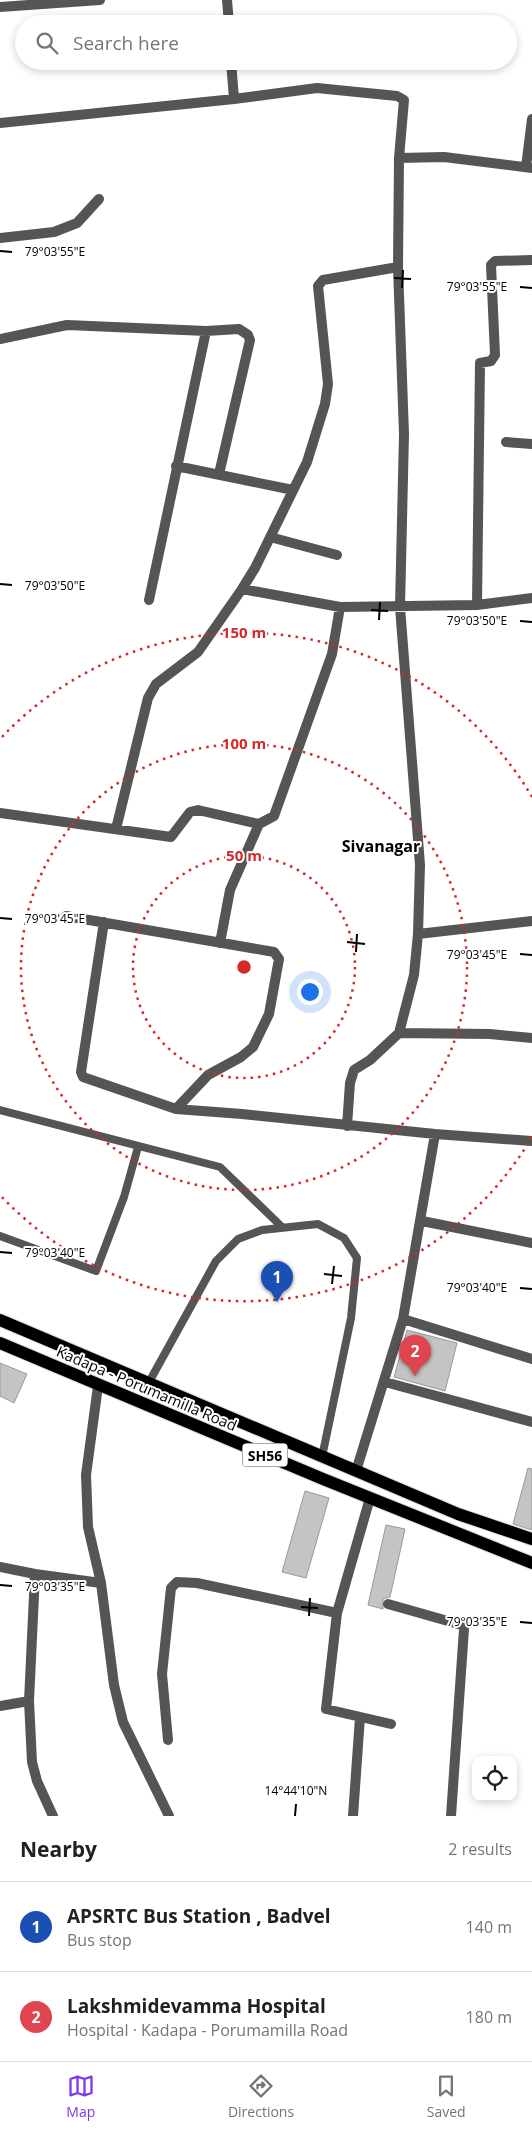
<!DOCTYPE html>
<meta charset="utf-8">
<style>
body{margin:0;font-family:"Open Sans",sans-serif;background:#f6f6f6;color:#202124}
.controls{position:absolute;right:15px;bottom:15px;display:grid;overflow:hidden;border-radius:10px;box-shadow:0 2px 8px #0003}
.controls button{width:45px;height:45px;display:grid;place-items:center;padding:0;border:0;border-bottom:1px solid #e0e0e0;background:#fff;color:#202124;font:25px sans-serif}
.you{position:absolute;left:309px;top:991px;width:18px;height:18px;margin:-12px;border:4px solid #fff;border-radius:50%;background:#1a73e8;box-shadow:0 0 0 8px #1a73e833}
.badge{display:grid;place-items:center;width:32px;height:32px;border-radius:50%;background:#7c3aed;color:#fff;font-size:16px;font-weight:700}
.pin{position:absolute;translate:-50% -41px;filter:drop-shadow(0 1px 2px #0008)}
.pin::after{content:'';position:absolute;top:26px;width:18px;height:15px;background:inherit;clip-path:polygon(0 0,100% 0,50% 100%)}
.list{margin:0;padding:0;list-style:none}
h2{display:flex;justify-content:space-between;align-items:center;height:65px;margin:0;padding:0 20px;font-size:21px}
h2 small{font-size:16px;font-weight:400;color:#757577}
.list li{display:grid;grid-template-columns:32px 1fr auto;gap:15px;align-items:center;box-sizing:border-box;height:90px;padding:0 20px;border-top:1px solid #e0e0e0}
.list b{display:block;font-size:19px;white-space:nowrap}
.list p{margin:0;font-size:16px;white-space:nowrap;color:#757577}
.list em{font-size:16px;font-style:normal;color:#757577}
.icon{flex:none;width:28px;height:28px;fill:none;stroke:currentColor;stroke-width:2;stroke-linecap:round;stroke-linejoin:round}
.map{position:relative;flex:none;width:532px;height:1816px;overflow:hidden}
.search{position:absolute;background:#fff;box-shadow:0 2px 8px #0003;left:15px;right:15px;top:15px;height:55px;display:flex;align-items:center;gap:12px;box-sizing:border-box;padding:0 18px;border-radius:28px;color:#757577;font-size:19px}
.sheet{height:245px;background:#fff}
nav{display:flex;justify-content:space-around;align-items:center;box-sizing:border-box;height:70px;border-top:1px solid #e0e0e0;background:#fff;font-size:14px;color:#757577}
nav a{display:grid;justify-items:center;gap:2px}
nav .on{color:#7c3aed}
.map>svg:first-child{display:block}
.building{fill:#c4c4c4;stroke:#999}
.lines{fill:none;stroke-linecap:round;stroke-linejoin:round}
.primary-casing{stroke:#dbdbdb;stroke-width:14}
.service{stroke:#555;stroke-width:8}
.minor{stroke:#555;stroke-width:10}
.primary{stroke:#000;stroke-width:12}
.ticks{fill:none;stroke:#000;stroke-width:2}
.ring{fill:none;stroke:#d62828;stroke-width:2.5;stroke-dasharray:2.5 5}
.labels{text-anchor:middle;dominant-baseline:central;stroke-width:4;stroke-linejoin:round;paint-order:stroke}
.shield{fill:#fff;stroke:#4c4c4c;stroke-width:1}
.shield-label{font-size:14px;font-weight:bold;fill:#000}
.street-label{font-size:15px;fill:#000;stroke:#fff}
.neighbourhood-label{font-size:16px;font-weight:bold;fill:#000;stroke:#fff}
.ticks-label{font-size:12px;text-anchor:middle;fill:#000;stroke:#fff;stroke-width:4;stroke-linejoin:round;paint-order:stroke}
.centre{fill:#d62828;stroke:#fff;stroke-width:2.5}
.ring-label{font-size:15px;text-anchor:middle;font-weight:bold;fill:#d62828;stroke:#fff;stroke-width:4;stroke-linejoin:round;paint-order:stroke}
</style>
<div class="map">
<svg width="532" height="1816" viewBox="0 0 532 1816">
<rect width="100%" height="100%" fill="#fff"/>
<path class="building" d="M 407,1330 L 457,1343 L 445,1391 L 394,1377 Z
M 0,1363 L 27,1374 L 14,1403 L 0,1396 Z
M 528,1468 L 532,1469 L 532,1530 L 513,1524 Z
M 305,1491 L 329,1498 L 306,1578 L 282,1572 Z
M 386,1525 L 405,1529 L 390,1597 L 383,1599 L 383,1609 L 368,1605 Z"/>
<g class="lines">
<defs>
<path id="primary" d="M 0,1320 L 458,1514 L 532,1539
M 0,1343 L 323,1479 L 532,1563"/>
</defs>
<use href="#primary" class="primary-casing"/>
<path class="service" d="M 0,1110 L 220,1167 L 282,1227
M 0,1236 L 96,1271 L 124,1197 L 138,1147
M 148,1384 L 216,1261 L 238,1239 L 262,1230 L 318,1224 L 344,1238 L 357,1258 L 351,1318 L 322,1457"/>
<path class="minor" d="M 227,0 L 229,24
M 0,7 L 100,0
M 231,61 L 234,99
M 0,123 L 234,99 L 317,88 L 397,96 L 404,100 L 399,158 L 398,267 L 404,434 L 400,607 L 420,865 L 418,934 L 414,975 L 399,1033 L 370,1060 L 354,1070 L 350,1083 L 347,1126
M 399,158 L 444,157 L 532,168
M 526,167 L 532,119
M 0,238 L 54,232 L 77,223 L 99,199
M 0,339 L 67,325 L 206,331 L 239,329 L 248,335 L 250,340 L 219,474
M 506,442 L 532,444
M 176,466 L 293,490
M 270,537 L 337,555
M 242,589 L 340,607 L 477,605 L 532,598
M 149,600 L 206,331
M 477,605 L 480,363 L 491,361 L 495,355 L 491,265 L 495,261 L 532,260
M 0,813 L 171,837 L 190,812 L 198,810 L 259,824
M 116,829 L 148,698 L 156,684 L 198,652 L 242,589 L 255,568 L 307,462 L 325,404 L 328,384 L 318,286 L 323,280 L 398,267
M 66,916 L 274,952 L 279,959 L 269,1014 L 253,1047 L 241,1057 L 208,1075 L 176,1109
M 104,922 L 81,1072 L 83,1077 L 176,1109 L 242,1114 L 435,1134 L 532,1141
M 418,934 L 532,921
M 220,943 L 230,890 L 259,824 L 274,816 L 332,654 L 340,607
M 399,1033 L 490,1034 L 532,1038
M 422,1221 L 532,1243
M 403,1319 L 532,1359
M 385,1382 L 532,1422
M 98,1386 L 86,1475 L 88,1527 L 101,1583 L 114,1685 L 123,1722 L 169,1816
M 356,1471 L 403,1319 L 435,1134
M 0,1567 L 35,1574 L 101,1583
M 35,1574 L 29,1701 L 32,1762 L 37,1781 L 53,1816
M 388,1604 L 462,1625 L 464,1629 L 451,1816
M 337,1613 L 326,1709 L 391,1724
M 0,1706 L 29,1701
M 168,1740 L 162,1674 L 171,1588 L 177,1582 L 197,1583 L 337,1613 L 370,1498
M 353,1816 L 360,1717"/>
<use href="#primary" class="primary"/>
</g>
<path class="ticks" d="M 0,251 L 12,252M 394,278 L 411,279M 520,287 L 532,288M 402,288 L 403,270M 0,584 L 12,585M 371,610 L 388,611M 379,620 L 380,602M 520,621 L 532,622M 0,918 L 12,919M 347,942 L 365,944M 356,952 L 357,934M 520,954 L 532,955M 0,1252 L 12,1253M 324,1274 L 342,1276M 332,1284 L 334,1266M 520,1288 L 532,1289M 0,1585 L 12,1586M 301,1607 L 318,1608M 309,1616 L 310,1598M 520,1622 L 532,1623M 295,1816 L 296,1804"/>
<g class="ring">
<circle cx="244" cy="967" r="111"/>
<circle cx="244" cy="967" r="223"/>
<path d="M532 1137A334 334 0 0 1 2 1197M2 737A334 334 0 0 1 532 797"/>
</g>
<g class="labels">
<rect class="shield" x="242.5" y="1443.5" width="45" height="23" rx="4"/>
<g class="shield-label">
<text x="265" y="1455">SH56</text>
</g>
<g class="street-label">
<text transform="translate(147 1388) rotate(23)">Kadapa - Porumamilla Road</text>
</g>
<g class="neighbourhood-label">
<text x="381" y="846">Sivanagar</text>
</g>
</g>
<g class="ticks-label">
<text x="55" y="256">79°03'55"E</text>
<text x="477" y="291">79°03'55"E</text>
<text x="55" y="590">79°03'50"E</text>
<text x="477" y="625">79°03'50"E</text>
<text x="55" y="923">79°03'45"E</text>
<text x="477" y="959">79°03'45"E</text>
<text x="55" y="1257">79°03'40"E</text>
<text x="477" y="1292">79°03'40"E</text>
<text x="55" y="1591">79°03'35"E</text>
<text x="477" y="1626">79°03'35"E</text>
<text x="296" y="1795">14°44'10"N</text>
</g>
<circle cx="244" cy="967" r="8" class="centre"/>
<g class="ring-label">
<text x="244" y="638">150 m</text>
<text x="244" y="749">100 m</text>
<text x="244" y="861">50 m</text>
</g>
</svg>
<div class="controls">
<button><svg class="icon" aria-label="locate" viewBox="0 0 24 24"><circle cx="12" cy="12" r="6"/><path d="M12 2v4M12 18v4M2 12h4M18 12h4"/></svg></button>
</div>
<div class="you"></div>
<div class="pin badge" style="left:277px;top:1302px;background:#1a4fb4">1</div>
<div class="pin badge" style="left:415px;top:1376px;background:#e0444e">2</div>
<div class="search"><svg class="icon" aria-label="search" viewBox="0 0 24 24"><circle cx="10" cy="10" r="6"/><path d="M15 15l6 6"/></svg>Search here</div>
</div>
<section class="sheet">
<h2>Nearby<small>2 results</small></h2>
<ul class="list">
<li><span class="badge" style="background:#1a4fb4">1</span><div><b>APSRTC Bus Station , Badvel</b><p>Bus stop</p></div><em>140 m</em></li>
<li><span class="badge" style="background:#e0444e">2</span><div><b>Lakshmidevamma Hospital</b><p>Hospital · Kadapa - Porumamilla Road</p></div><em>180 m</em></li>
</ul>
</section>
<nav>
<a class="on"><svg class="icon" aria-label="map" viewBox="0 0 24 24"><path d="M3 6l6-2 6 2 6-2v14l-6 2-6-2-6 2zM9 4v14M15 6v14"/></svg>Map</a>
<a><svg class="icon" aria-label="directions" viewBox="0 0 24 24"><path d="M12 3l9 9-9 9-9-9zM9 14v-3h6M13 9l2 2-2 2"/></svg>Directions</a>
<a><svg class="icon" aria-label="saved" viewBox="0 0 24 24"><path d="M7 4h10v16l-5-4-5 4z"/></svg>Saved</a>
</nav>
